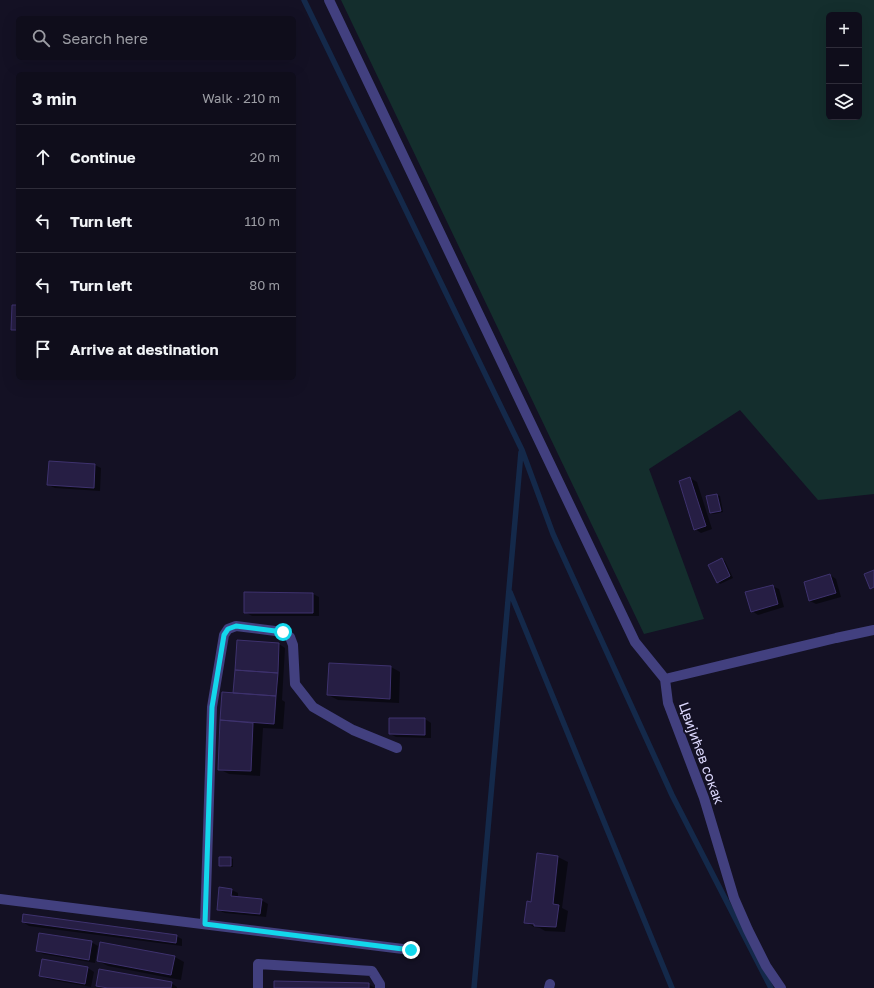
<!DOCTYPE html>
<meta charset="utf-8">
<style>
body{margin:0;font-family:"Golos Text",sans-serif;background:#181624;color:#f1f3f6}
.controls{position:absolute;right:12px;top:12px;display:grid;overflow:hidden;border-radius:6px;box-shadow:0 4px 16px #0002}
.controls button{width:36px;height:36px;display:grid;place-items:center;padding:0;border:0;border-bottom:1px solid #2f2d3a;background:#0f0d1b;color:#f1f3f6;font:20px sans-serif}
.stop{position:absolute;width:12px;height:12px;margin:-9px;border:3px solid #13d7ec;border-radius:50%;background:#fff}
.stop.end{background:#13d7ec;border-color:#fff;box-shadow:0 1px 4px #0008}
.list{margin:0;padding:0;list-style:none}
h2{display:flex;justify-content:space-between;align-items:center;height:52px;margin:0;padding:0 16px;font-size:17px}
h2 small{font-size:13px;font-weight:400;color:#9b9ca3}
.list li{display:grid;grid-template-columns:26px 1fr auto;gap:12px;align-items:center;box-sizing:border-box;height:64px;padding:0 16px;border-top:1px solid #2f2d3a}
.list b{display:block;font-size:15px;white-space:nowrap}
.list em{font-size:13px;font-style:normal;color:#9b9ca3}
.icon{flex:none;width:22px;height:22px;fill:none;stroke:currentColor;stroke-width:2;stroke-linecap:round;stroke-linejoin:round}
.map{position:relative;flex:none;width:874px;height:988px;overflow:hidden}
.search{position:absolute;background:#0f0d1b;box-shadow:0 4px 16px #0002;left:16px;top:16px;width:280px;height:44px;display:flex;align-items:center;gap:10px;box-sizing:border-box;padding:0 14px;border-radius:6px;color:#9b9ca3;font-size:15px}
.panel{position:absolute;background:#0f0d1b;box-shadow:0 4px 16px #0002;left:16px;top:72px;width:280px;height:308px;border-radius:6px}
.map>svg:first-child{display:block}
.green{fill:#142e2d;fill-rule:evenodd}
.shadow{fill:#0007}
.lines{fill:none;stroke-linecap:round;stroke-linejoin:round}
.stream{stroke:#14294a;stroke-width:5.5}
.building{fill:#261e44;stroke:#3e326e}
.minor{stroke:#42407f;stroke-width:10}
.route{stroke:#13d7ec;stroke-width:5}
.labels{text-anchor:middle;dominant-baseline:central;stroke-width:4;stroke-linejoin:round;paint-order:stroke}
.street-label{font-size:14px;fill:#dbd7fc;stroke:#141124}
</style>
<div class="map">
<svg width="874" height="988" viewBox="0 0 874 988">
<rect width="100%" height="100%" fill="#141124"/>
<path class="green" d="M 341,0 L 874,0 L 874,494 L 818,500 L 740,410 L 649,469 L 704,619 L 644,634 ZM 829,15 L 859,15 L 859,117 L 829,117 Z"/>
<path class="shadow" d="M 95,465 L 101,468 L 100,491 L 55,488 L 48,485 Z
M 690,478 L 697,482 L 712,529 L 701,533 L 695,529 L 680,481 Z
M 717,495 L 720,496 L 723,512 L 714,514 L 711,513 Z
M 722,559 L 725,561 L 733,578 L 720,584 L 718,582 Z
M 830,575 L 836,579 L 841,597 L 816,604 L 810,601 Z
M 772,586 L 779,589 L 784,607 L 758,615 L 752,611 Z
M 245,593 L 313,594 L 319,597 L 319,616 L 252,616 L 245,612 Z
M 238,641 L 279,644 L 285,648 L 282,700 L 285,702 L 283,729 L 263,728 L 260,776 L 229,774 L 219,769 L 223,693 L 234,694 Z
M 330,664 L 391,667 L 400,672 L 399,703 L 338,700 L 328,695 Z
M 390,719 L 425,719 L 431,723 L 431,738 L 396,737 L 390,734 Z
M 538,854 L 558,857 L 568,862 L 562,908 L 568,911 L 565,932 L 545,931 L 540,928 L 534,927 L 525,922 L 532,903 Z
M 230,858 L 233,859 L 233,867 L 223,867 L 220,865 Z
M 232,890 L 238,893 L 238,898 L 261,900 L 268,904 L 266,917 L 225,913 L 218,910 Z
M 23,922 L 176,936 L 182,939 L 182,946 L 29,926 Z
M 91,942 L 98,946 L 95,963 L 43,954 L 37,951 Z
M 175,957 L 184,962 L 181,980 L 108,966 L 98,961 Z
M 88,968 L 94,972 L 91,987 L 47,979 L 40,975 Z
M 171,983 L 177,987 L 177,988 L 101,988 L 97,985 Z
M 368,984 L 375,988 L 275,988 Z"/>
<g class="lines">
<path class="stream" d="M 304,0 L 522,450 L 553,534 L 672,795 L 771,988
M 510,592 L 672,988
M 474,988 L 521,452"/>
</g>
<path class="building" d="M 12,305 L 18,305 L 18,330 L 11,330 Z
M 49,461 L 95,464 L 94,488 L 47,485 Z
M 690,477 L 706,526 L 694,530 L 679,481 Z
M 717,494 L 721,511 L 710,513 L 706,496 Z
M 722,558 L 730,576 L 717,583 L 708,565 Z
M 874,570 L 874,587 L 870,589 L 864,574 Z
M 830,574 L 836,593 L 809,601 L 804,582 Z
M 773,585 L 778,604 L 751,612 L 745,592 Z
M 244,592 L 313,593 L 313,613 L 244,613 Z
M 237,640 L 279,643 L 278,673 L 235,670 Z
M 329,663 L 391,666 L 390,699 L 327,695 Z
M 235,670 L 278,673 L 276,696 L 233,693 Z
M 222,692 L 276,696 L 274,724 L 220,720 Z
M 389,718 L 425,718 L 425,735 L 389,734 Z
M 220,720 L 253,723 L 251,771 L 218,770 Z
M 537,853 L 558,856 L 553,904 L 559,905 L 556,927 L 534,926 L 534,924 L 524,923 L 527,901 L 531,902 Z
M 219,857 L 231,857 L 231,866 L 219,866 Z
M 219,887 L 232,889 L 231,896 L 262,899 L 260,914 L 217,910 Z
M 23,914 L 177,935 L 176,943 L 22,922 Z
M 39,933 L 92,941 L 89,960 L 36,951 Z
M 100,942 L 175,956 L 171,975 L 97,961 Z
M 42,959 L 88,967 L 85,984 L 39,976 Z
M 99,969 L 172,982 L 171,988 L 108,988 L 96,986 Z
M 274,981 L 369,983 L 369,988 L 274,988 Z"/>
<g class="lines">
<path class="minor" d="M 329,0 L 635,642 L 665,679
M 665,679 L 668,703 L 704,798 L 734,898 L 748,930 L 766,966 L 781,988
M 665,679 L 836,638 L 874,630
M 0,899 L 411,950
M 205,924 L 212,707 L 224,635 L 228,629 L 236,626 L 283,632 L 290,637 L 293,645 L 295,684 L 313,707 L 353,730 L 397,748
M 258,988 L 258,964 L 372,971 L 380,984 L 380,988
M 549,988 L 550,984"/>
</g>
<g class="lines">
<path class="route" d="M 283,632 L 236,626 L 228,629 L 224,635 L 212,707 L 205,924 L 411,950"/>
</g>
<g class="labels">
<g class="street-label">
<text transform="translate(702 753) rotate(70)">Цвијићев сокак</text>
</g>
</g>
</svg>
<div class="controls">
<button>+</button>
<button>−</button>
<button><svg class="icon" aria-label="layers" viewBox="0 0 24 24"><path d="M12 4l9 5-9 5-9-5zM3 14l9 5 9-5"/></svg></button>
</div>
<div class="stop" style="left:283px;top:632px"></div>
<div class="stop end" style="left:411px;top:950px"></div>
<div class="search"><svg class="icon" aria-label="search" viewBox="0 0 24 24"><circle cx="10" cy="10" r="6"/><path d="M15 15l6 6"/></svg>Search here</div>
<section class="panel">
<h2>3 min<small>Walk · 210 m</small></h2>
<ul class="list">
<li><svg class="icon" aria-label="ahead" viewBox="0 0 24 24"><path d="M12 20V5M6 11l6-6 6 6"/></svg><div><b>Continue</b></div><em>20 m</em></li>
<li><svg class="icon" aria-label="left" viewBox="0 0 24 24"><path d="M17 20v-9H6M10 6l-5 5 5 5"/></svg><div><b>Turn left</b></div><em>110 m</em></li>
<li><svg class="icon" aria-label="left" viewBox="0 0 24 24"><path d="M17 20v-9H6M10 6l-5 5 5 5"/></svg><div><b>Turn left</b></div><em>80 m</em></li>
<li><svg class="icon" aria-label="arrive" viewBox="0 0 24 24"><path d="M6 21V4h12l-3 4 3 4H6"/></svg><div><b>Arrive at destination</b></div></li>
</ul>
</section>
</div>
